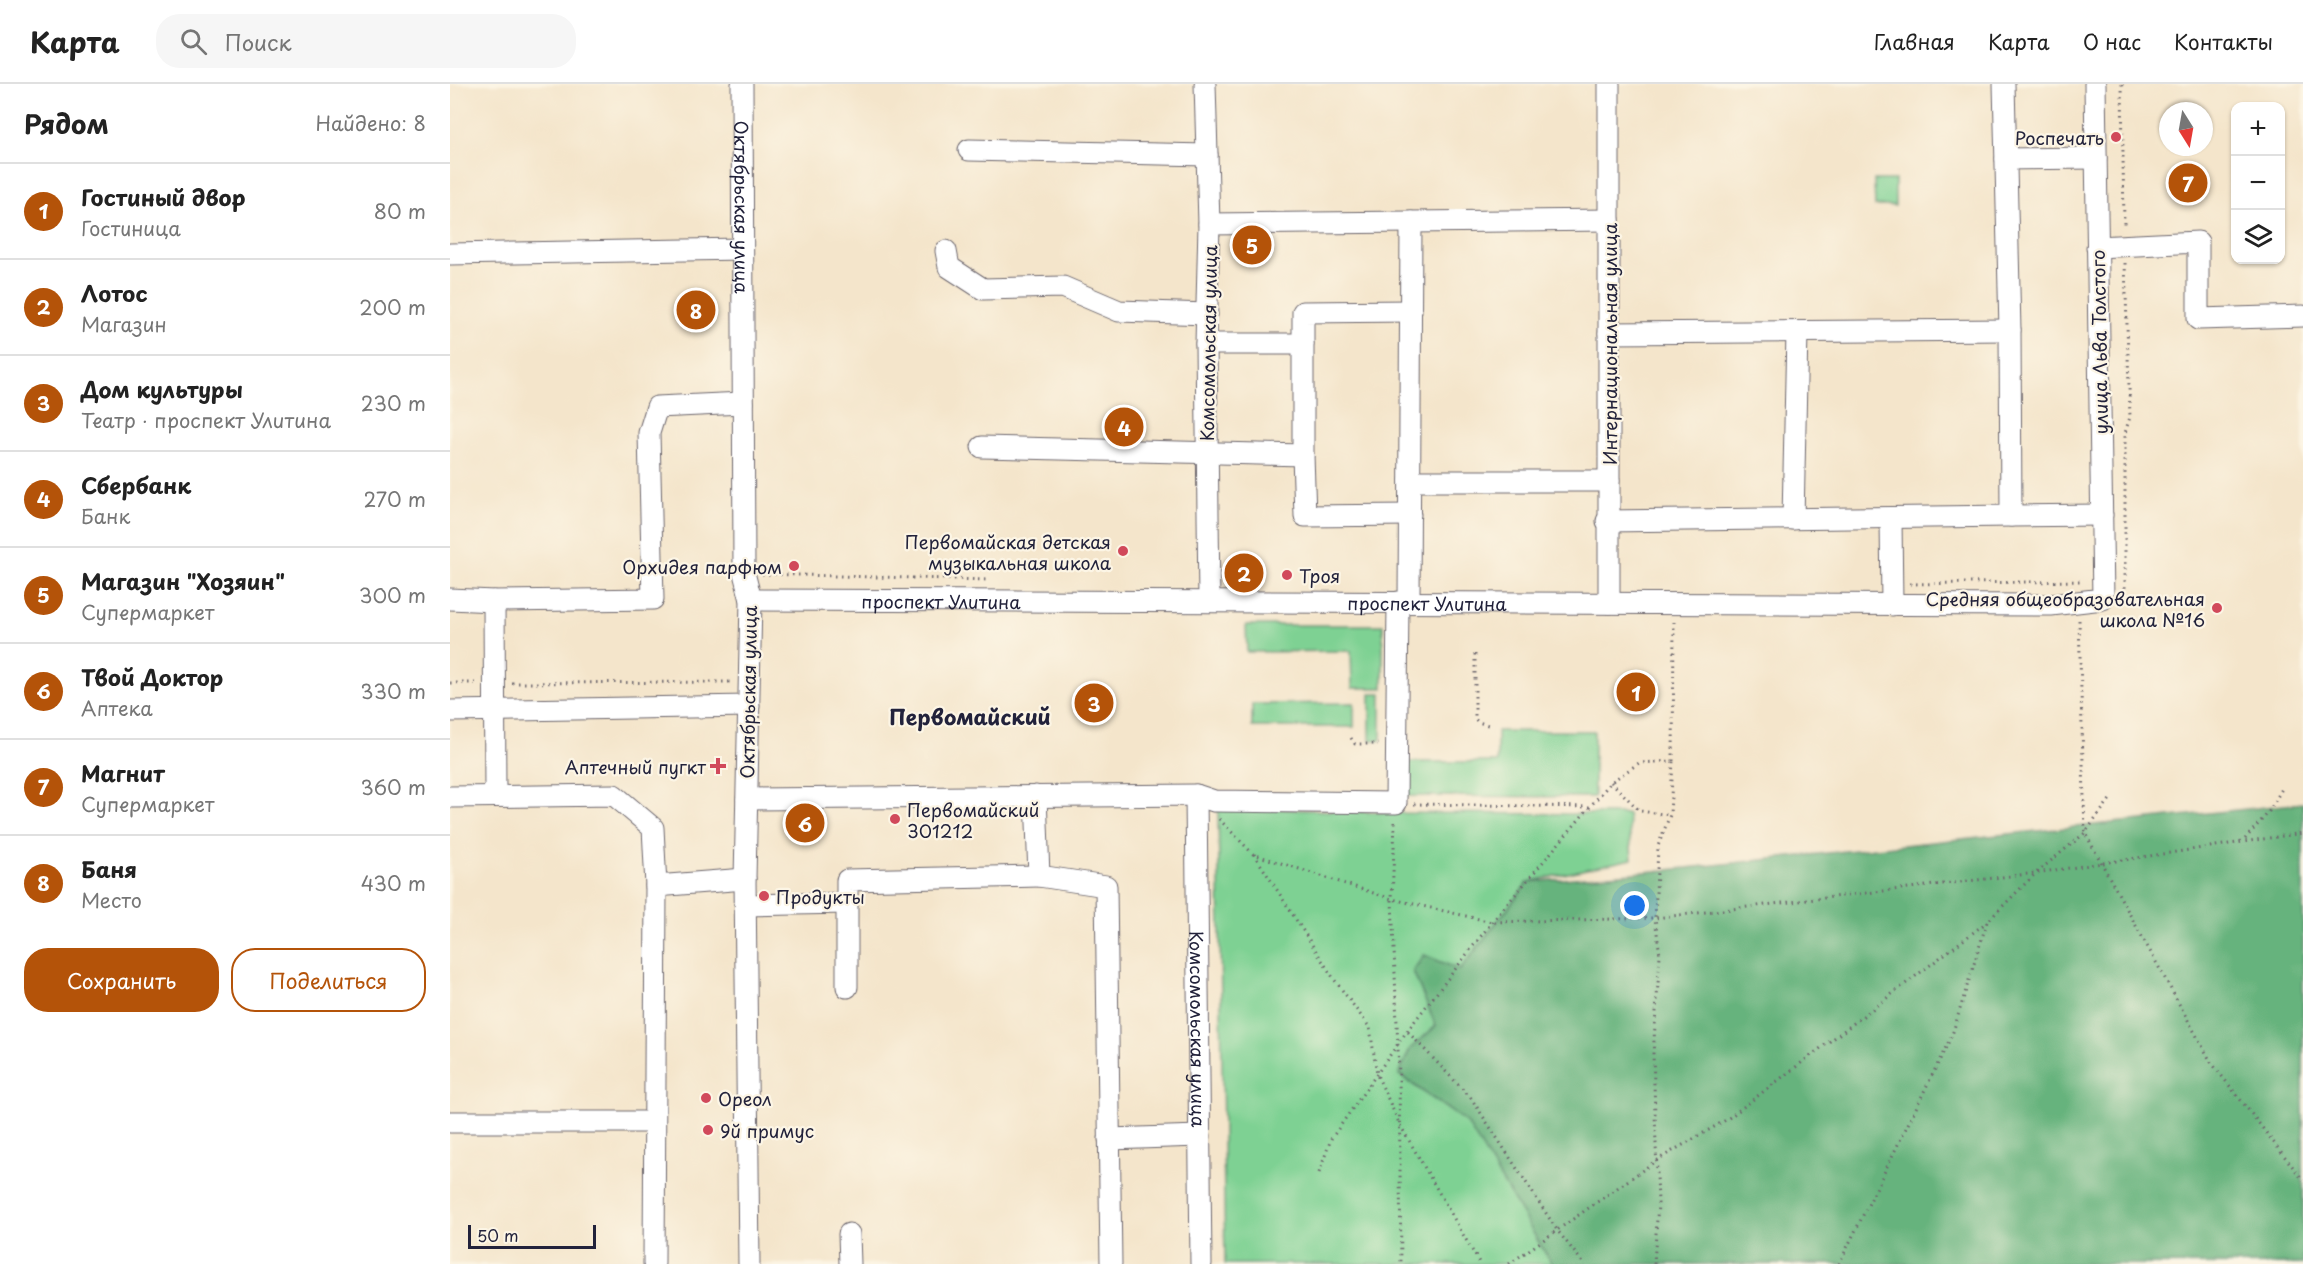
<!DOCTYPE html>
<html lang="ru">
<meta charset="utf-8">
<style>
body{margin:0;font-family:"Playpen Sans",sans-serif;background:#f6f6f6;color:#222}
.controls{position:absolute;right:18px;top:18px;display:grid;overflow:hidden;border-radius:12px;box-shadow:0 2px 4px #0004}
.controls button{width:54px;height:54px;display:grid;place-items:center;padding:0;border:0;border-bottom:2px solid #e0e0e0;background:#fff;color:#222;font:30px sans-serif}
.compass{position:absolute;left:1709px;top:18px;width:54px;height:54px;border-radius:50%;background:#fff;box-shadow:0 2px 4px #0004;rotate:169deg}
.scale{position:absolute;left:18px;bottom:15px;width:128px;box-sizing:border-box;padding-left:6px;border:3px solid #22223b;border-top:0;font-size:16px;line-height:21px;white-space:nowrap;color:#22223b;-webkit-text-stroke:4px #fcf5e5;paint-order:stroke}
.you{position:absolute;left:1185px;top:822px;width:21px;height:21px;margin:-15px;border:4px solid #fff;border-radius:50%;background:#1a73e8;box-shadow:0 0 0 9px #1a73e833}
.badge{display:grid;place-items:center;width:39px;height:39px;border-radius:50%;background:#b45309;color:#fff;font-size:20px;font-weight:700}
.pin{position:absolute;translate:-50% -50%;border:3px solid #fff;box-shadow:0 2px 6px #0006}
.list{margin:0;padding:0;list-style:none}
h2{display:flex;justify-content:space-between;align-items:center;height:78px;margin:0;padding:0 24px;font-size:26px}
h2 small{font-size:20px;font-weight:400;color:#767676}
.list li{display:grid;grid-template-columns:39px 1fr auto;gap:18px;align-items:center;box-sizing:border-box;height:96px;padding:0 24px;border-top:2px solid #e0e0e0}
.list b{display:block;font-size:22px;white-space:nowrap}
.list p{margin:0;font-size:20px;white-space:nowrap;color:#767676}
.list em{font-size:20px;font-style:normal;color:#767676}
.actions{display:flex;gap:12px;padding:18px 24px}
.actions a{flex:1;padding:14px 0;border:2px solid #b45309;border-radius:24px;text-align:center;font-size:21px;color:#b45309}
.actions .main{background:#b45309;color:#fff}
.icon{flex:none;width:33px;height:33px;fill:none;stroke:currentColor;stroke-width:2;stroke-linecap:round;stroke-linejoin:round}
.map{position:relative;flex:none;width:1853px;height:1180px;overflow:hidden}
header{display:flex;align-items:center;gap:36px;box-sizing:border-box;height:84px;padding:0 30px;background:#fff;border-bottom:2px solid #e0e0e0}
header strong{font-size:28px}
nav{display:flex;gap:33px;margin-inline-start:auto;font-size:21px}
.search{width:420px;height:54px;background:#f6f6f6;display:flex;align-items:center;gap:15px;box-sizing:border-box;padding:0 21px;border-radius:24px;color:#767676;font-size:22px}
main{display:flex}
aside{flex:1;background:#fff}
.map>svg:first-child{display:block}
.green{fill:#7ed193;stroke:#507a67;stroke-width:1.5}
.forest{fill:#66b37d;stroke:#446a5c;stroke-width:1.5}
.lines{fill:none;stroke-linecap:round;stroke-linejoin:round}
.minor-casing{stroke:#6c666d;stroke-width:23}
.path{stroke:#6c666d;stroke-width:3;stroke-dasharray:1.5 4.5;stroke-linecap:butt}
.minor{stroke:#fff;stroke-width:21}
.poi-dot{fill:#d1495b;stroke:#fcf5e5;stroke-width:2}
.labels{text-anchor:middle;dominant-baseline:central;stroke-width:4.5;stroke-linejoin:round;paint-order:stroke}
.poi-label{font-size:18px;fill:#22223b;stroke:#fcf5e5;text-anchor:end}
.street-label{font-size:18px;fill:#22223b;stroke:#fcf5e5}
.quarter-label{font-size:21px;font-weight:bold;fill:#22223b;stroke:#fcf5e5}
</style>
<header>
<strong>Карта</strong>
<div class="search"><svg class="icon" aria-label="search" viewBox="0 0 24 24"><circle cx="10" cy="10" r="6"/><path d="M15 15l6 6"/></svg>Поиск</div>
<nav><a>Главная</a><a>Карта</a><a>О нас</a><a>Контакты</a></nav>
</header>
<main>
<aside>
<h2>Рядом<small>Найдено: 8</small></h2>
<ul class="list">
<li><span class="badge">1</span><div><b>Гостиный двор</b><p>Гостиница</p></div><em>80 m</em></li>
<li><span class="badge">2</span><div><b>Лотос</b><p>Магазин</p></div><em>200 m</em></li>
<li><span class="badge">3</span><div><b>Дом культуры</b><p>Театр · проспект Улитина</p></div><em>230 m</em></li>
<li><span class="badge">4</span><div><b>Сбербанк</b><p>Банк</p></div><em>270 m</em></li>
<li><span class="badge">5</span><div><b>Магазин &quot;Хозяин&quot;</b><p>Супермаркет</p></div><em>300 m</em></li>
<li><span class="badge">6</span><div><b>Твой Доктор</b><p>Аптека</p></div><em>330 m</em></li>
<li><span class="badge">7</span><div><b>Магнит</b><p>Супермаркет</p></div><em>360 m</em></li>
<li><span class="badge">8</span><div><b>Баня</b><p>Место</p></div><em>430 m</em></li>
</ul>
<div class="actions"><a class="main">Сохранить</a><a>Поделиться</a></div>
</aside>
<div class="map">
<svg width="1853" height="1180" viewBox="0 0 1853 1180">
<rect width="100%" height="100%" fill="#fcf5e5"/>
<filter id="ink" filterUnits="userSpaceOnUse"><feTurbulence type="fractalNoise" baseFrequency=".0167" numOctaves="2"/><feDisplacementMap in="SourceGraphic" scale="12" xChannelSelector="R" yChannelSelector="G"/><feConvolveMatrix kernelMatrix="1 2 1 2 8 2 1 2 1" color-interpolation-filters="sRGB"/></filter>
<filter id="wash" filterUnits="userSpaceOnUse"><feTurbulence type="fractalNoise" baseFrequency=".008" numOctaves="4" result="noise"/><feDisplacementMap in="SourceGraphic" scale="24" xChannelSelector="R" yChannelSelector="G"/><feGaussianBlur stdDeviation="1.35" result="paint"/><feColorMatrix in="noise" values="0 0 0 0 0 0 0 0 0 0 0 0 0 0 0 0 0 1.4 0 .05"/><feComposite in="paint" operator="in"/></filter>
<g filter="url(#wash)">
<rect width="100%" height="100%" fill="#f4e5cb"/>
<path class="green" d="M 1424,96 L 1445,96 L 1445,122 L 1425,122 Z
M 796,541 L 933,541 L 933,604 L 902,604 L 901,567 L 797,568 Z
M 920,610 L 931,610 L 931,656 L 920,656 Z
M 904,619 L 904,643 L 802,643 L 802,620 Z
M 1047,647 L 1144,647 L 1144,713 L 948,712 L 948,678 L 1047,678 Z
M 768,723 L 946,729 L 1178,730 L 1182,775 L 1078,798 L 1010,886 L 974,871 L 963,887 L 986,942 L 960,965 L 949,991 L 1017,1039 L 1105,1180 L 775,1180 Z"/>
<path class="forest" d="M 1853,719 L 1853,1180 L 1102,1180 L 1017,1039 L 949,990 L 960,965 L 986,942 L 963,887 L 974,871 L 1010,886 L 1078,798 L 1217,786 Z"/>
</g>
<g filter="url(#ink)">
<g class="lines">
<defs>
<g id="minor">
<path id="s1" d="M 292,0 L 294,489 L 301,516 L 295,795 L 299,1180"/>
<path d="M 755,0 L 759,140 L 756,260 L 759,517"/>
<path d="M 1159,0 L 1159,519"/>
<path d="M 519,66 L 757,71"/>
<path d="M 1556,75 L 1646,74"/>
<path d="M 759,140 L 1159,136"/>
<path d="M 1647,163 L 1748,158 L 1748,235 L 1853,232"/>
<path d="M 496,167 L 499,183 L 533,205 L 613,203 L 669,227 L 757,230"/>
<path d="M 0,170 L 292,165"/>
<path d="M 1159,249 L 1560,246"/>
<path d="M 756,260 L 853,260"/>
<path d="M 532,363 L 853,371 L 853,228 L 961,227"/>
<path d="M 853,371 L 855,432 L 960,431"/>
<path d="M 960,397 L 1159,397"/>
<path d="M 1561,432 L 1652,431"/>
<path d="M 1441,434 L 1442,521"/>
<path d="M 1343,435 L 1347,248"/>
<path d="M 1157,437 L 1561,432 L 1560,246 L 1554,0"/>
<path d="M 0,515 L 44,517 L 203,515 L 199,349 L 207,323 L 293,319"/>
<path id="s2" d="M 301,516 L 1601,521 L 1653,515 L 1645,0"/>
<path d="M 44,517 L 45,711"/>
<path d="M 959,518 L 961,138"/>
<path d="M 0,627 L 299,622"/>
<path id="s3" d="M 746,711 L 751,1180"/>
<path d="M 586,712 L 589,792 L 656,802 L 661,1180"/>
<path d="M 0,713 L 164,711 L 203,744 L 206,802 L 204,1180"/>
<path d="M 297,715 L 746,711 L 764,717 L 946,719 L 948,518"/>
<path d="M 206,802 L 295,795"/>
<path d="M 296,821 L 397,819 L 397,796 L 589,792"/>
<path d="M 397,903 L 397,819"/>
<path d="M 0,1038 L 203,1038"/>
<path d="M 659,1055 L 750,1052"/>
<path d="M 399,1150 L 400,1180"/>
</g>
</defs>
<use href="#minor" class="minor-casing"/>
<path class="path" d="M 1672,0 L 1674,142
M 1675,179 L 1680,333 L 1675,349 L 1675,509
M 312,490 L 539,496
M 1460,500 L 1631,497
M 1629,536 L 1635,749 L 1761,978 L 1853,1096
M 1025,570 L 1025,635 L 1028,638 L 1038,641
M 0,599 L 25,599
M 62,599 L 280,598
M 901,654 L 905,660 L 928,660
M 1161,698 L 1190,727 L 1220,731
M 964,720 L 1140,723
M 769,735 L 803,770 L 942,815 L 1042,838 L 1205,834 L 1586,789 L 1853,749
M 945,738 L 942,815 L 949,990 L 951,1180
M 1795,755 L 1818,729 L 1833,703
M 804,770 L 884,895 L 920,944 L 927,991 L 949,1039 L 1030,1180
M 958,948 L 1021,1014 L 1107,1146 L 1134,1180
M 869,1089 L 881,1055 L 957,947 L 1042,838 L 1161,698 L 1189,679 L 1223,677 L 1224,538
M 1059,1180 L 1207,1076 L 1276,1036 L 1537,838
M 1204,1180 L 1208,1120 L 1203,970 L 1210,871 L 1205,834 L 1208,762 L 1220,731 L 1223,677
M 1389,1180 L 1502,951 L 1537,838 L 1586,789 L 1635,749 L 1661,714"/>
<use href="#minor" class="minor"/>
</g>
</g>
<g class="poi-dot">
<circle cx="1666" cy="53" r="6"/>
<circle cx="673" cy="467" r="6"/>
<circle cx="344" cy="482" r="6"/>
<circle cx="837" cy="491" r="6"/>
<circle cx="1767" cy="524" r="6"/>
<path d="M265 673h6v6h6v6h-6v6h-6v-6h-6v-6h6z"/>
<circle cx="445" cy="735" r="6"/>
<circle cx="314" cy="812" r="6"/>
<circle cx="256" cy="1014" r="6"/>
<circle cx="258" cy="1046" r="6"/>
</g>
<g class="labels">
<g class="poi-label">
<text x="1654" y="53">Роспечать</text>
<text x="661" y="457">Первомайская детская<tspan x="661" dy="21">музыкальная школа</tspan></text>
<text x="332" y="482">Орхидея парфюм</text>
<text x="849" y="491" text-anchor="start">Троя</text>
<text x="1755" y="514">Средняя общеобразовательная<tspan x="1755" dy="21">школа №16</tspan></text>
<text x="256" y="682">Аптечный пугкт</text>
<text x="457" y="725" text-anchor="start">Первомайский<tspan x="457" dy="21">301212</tspan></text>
<text x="326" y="812" text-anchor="start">Продукты</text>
<text x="268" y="1014" text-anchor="start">Ореол</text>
<text x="270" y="1046" text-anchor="start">9й примус</text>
</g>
<g class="street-label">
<text stroke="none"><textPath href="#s1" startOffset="123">Октябрьская улица</textPath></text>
<text transform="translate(1649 258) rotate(-91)">улица Льва Толстого</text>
<text transform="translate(758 259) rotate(-89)">Комсомольская улица</text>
<text transform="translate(1159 260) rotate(-90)">Интернациональная улица</text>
<text stroke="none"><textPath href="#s2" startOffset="190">проспект Улитина</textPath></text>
<text stroke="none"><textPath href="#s2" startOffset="676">проспект Улитина</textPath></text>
<text transform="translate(298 608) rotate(-89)">Октябрьская улица</text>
<text stroke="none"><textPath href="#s3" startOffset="234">Комсомольская улица</textPath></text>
</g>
<g class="quarter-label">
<text x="520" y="632">Первомайский</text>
</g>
</g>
</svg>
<div class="controls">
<button>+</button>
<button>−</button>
<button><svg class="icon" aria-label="layers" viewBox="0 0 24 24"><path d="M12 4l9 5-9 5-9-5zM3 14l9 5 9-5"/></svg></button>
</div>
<svg class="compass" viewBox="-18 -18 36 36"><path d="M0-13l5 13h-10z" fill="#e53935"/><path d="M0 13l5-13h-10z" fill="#767676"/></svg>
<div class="scale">50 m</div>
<div class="you"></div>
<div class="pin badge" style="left:1186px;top:608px">1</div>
<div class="pin badge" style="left:794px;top:489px">2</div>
<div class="pin badge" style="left:644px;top:619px">3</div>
<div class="pin badge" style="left:674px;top:343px">4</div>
<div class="pin badge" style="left:802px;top:161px">5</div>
<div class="pin badge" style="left:355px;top:739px">6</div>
<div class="pin badge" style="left:1738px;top:99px">7</div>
<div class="pin badge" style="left:246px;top:226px">8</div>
</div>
</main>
